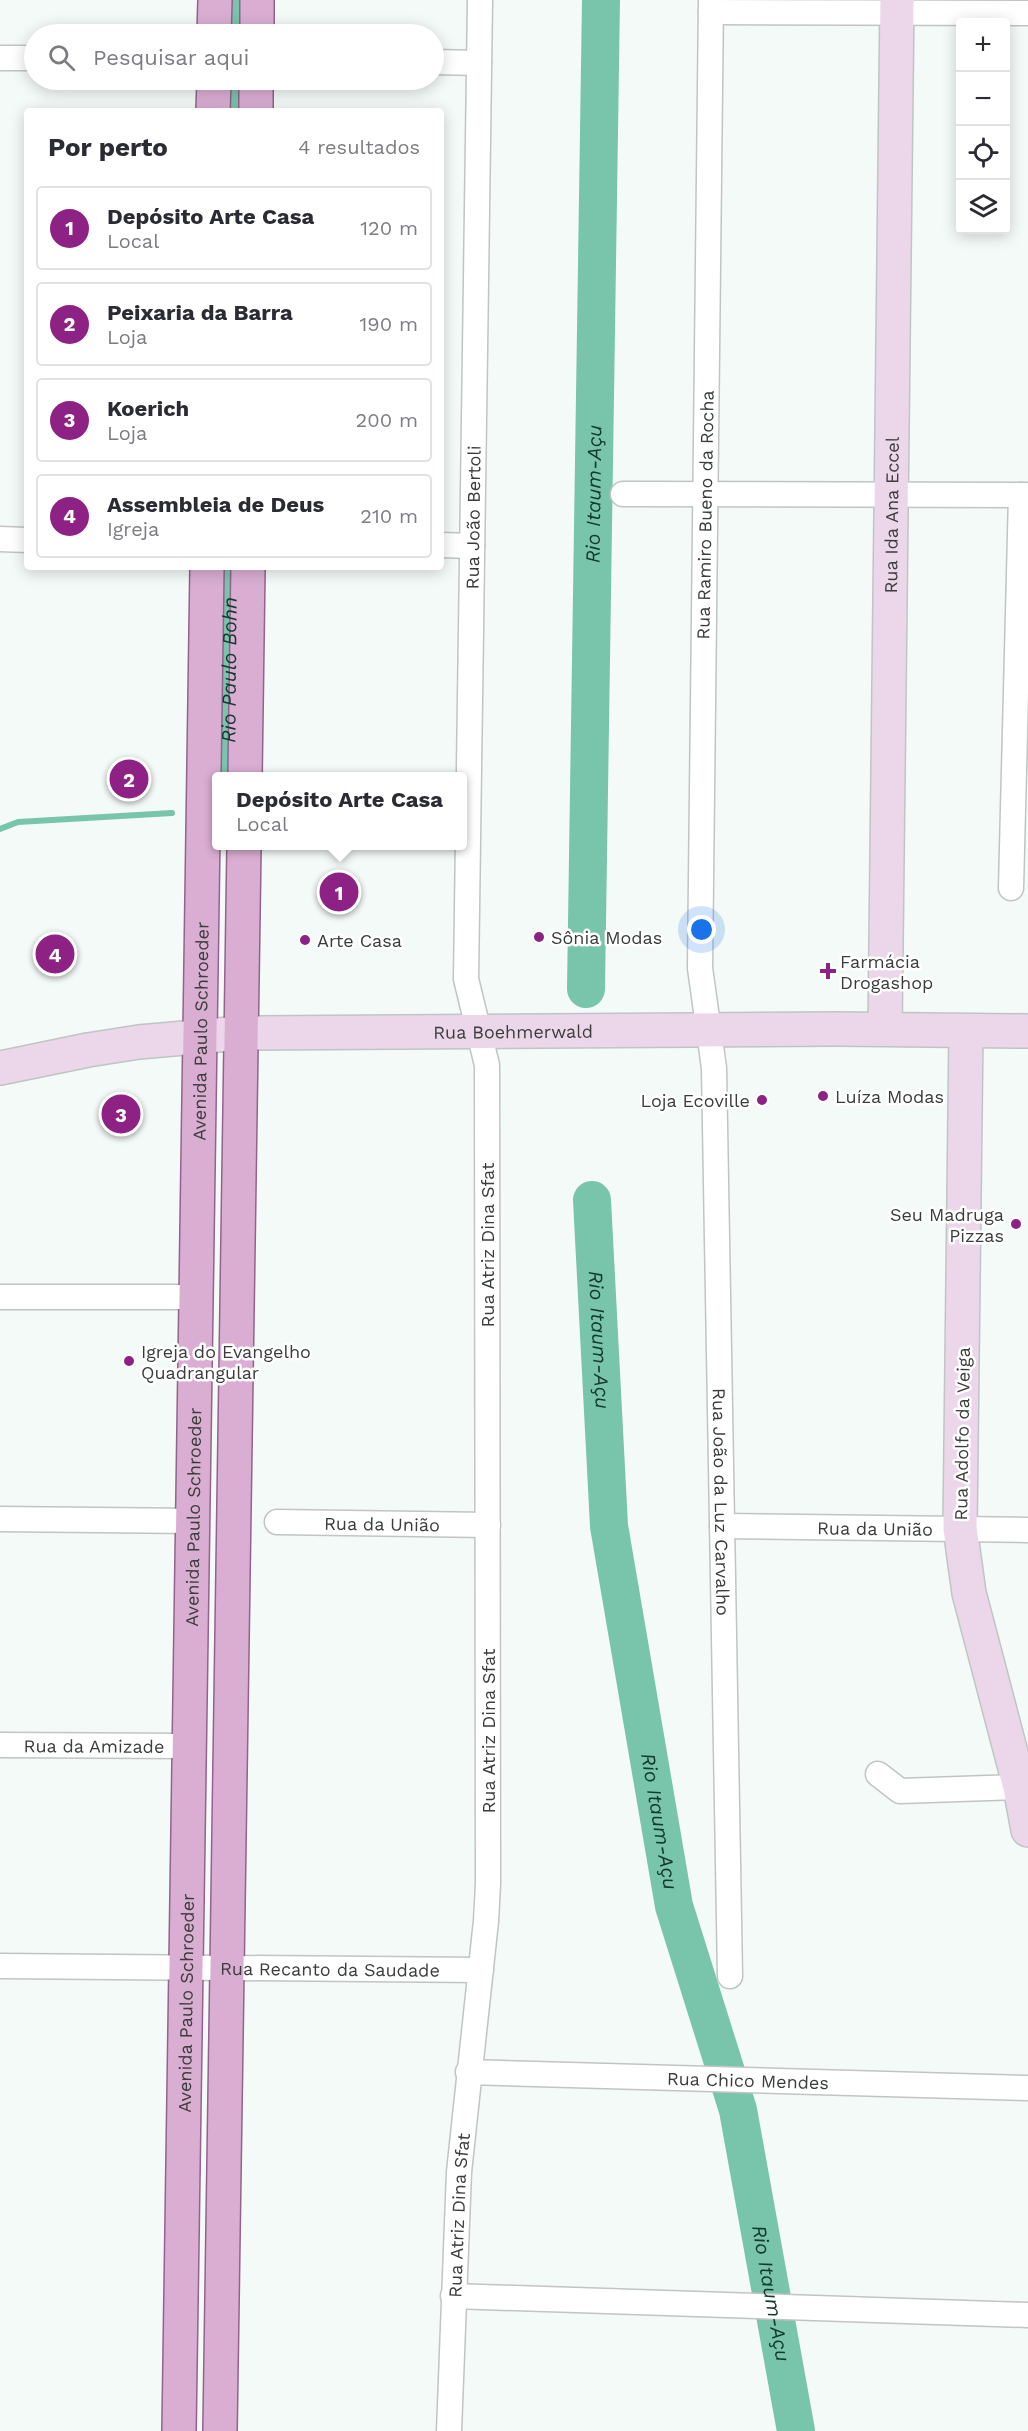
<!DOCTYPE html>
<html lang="pt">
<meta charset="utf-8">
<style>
body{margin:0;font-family:"Work Sans",sans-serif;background:#f7f7f7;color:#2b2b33}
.controls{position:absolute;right:18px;top:18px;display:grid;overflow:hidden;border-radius:6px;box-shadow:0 3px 15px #0003}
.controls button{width:54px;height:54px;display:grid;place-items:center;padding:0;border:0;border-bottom:2px solid #e1e1e2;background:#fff;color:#2b2b33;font:30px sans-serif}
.you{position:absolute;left:702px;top:930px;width:21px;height:21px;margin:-15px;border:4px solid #fff;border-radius:50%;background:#1a73e8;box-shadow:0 0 0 9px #1a73e833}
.badge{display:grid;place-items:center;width:39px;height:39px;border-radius:50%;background:#8e2184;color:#fff;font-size:20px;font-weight:700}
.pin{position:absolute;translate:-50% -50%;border:3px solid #fff;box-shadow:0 2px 6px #0006}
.popup{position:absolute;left:212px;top:772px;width:255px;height:78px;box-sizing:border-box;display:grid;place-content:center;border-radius:6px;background:#fff;filter:drop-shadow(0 2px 4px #0005);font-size:20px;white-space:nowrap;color:#7c7c81}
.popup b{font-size:22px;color:#2b2b33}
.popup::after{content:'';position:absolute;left:50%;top:100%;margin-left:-12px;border:12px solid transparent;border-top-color:#fff}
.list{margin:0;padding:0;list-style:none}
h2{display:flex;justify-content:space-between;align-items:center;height:78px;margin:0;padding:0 24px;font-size:26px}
h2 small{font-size:20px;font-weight:400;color:#7c7c81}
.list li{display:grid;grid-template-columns:39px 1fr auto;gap:18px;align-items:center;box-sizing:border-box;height:84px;margin:0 12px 12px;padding:0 12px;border:2px solid #e1e1e2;border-radius:6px}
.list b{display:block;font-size:22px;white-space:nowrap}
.list p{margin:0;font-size:20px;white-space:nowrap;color:#7c7c81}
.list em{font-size:20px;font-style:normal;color:#7c7c81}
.icon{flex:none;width:33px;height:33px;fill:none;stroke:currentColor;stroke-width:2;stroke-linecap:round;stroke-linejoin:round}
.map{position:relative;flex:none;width:1028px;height:2431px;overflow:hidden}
.search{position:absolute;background:#fff;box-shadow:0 3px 15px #0003;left:24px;top:24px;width:420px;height:66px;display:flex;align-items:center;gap:15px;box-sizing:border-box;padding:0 21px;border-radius:33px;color:#7c7c81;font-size:22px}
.panel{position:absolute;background:#fff;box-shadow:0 3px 15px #0003;left:24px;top:108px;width:420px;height:462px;border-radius:6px}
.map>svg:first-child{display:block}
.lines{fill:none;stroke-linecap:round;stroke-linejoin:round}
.stream{stroke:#78c5ab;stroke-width:6}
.river{stroke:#78c5ab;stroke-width:38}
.street-casing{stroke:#c0c5c3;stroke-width:27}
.secondary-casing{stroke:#c0c5c3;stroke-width:36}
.primary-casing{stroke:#92638c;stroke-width:36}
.street{stroke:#fff;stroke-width:24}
.secondary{stroke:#ecd6e9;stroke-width:33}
.primary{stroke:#daaed3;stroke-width:33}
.poi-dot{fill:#8e2184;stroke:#fff;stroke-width:2}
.labels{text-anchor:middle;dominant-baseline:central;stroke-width:5;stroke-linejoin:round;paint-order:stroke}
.street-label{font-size:18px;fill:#3b3d3d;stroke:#fff}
.poi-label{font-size:18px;fill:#3b3d3d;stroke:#fff;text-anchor:start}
.water-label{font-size:20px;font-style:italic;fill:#14382d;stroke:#fff}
</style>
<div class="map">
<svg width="1028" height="2431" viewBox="0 0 1028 2431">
<rect width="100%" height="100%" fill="#f4faf8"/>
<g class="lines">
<path class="stream" d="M 0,829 L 18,822 L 172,813"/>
<g class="river">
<path d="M 236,34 L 236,0"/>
<path d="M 235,111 L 236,80"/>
<path id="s1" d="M 228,774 L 230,567"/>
<path id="s2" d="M 586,989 L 601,0"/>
<path id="s3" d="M 592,1200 L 609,1526 L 674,1906 L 738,2110 L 796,2431"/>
</g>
<defs>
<g id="street">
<path id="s4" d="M 711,0 L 700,968 L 714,1068 L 730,1976"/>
<path d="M 711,12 L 1028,13"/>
<path d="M 0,58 L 34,58"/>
<path d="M 434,62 L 479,63"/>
<path d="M 623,494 L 1028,495"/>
<path d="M 0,539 L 27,540"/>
<path d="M 441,545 L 472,546"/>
<path d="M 1011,888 L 1021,495"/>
<path d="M 0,1297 L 196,1297"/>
<path d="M 0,1519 L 193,1521"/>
<path id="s5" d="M 277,1522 L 488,1525"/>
<path id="s6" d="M 722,1526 L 1028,1530"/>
<path id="s7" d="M 0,1745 L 189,1746"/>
<path d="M 878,1774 L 900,1791 L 1020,1787"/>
<path id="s8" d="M 0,1966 L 481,1970"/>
<path id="s9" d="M 468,2072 L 1028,2088"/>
<path d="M 453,2296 L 1028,2315"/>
<path id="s10" d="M 449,2431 L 459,2172 L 486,1921 L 488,1884 L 487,1065 L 466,979 L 480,0"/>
</g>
<g id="secondary">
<path id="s11" d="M 885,1029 L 897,0"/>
<path d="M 966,1031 L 960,1528 L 969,1593 L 1020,1787 L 1028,1830"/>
<path id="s12" d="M 0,1068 L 88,1050 L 139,1042 L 241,1033 L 836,1029 L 1028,1031"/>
</g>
<g id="primary">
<path d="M 214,34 L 215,0"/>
<path d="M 257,34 L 257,0"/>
<path d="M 213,111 L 214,80"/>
<path d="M 256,111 L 256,80"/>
<path d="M 245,776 L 248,567"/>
<path id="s13" d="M 179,2431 L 207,567"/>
<path d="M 220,2431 L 244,846"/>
</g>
</defs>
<use href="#street" class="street-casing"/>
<use href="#secondary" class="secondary-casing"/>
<use href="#primary" class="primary-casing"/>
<use href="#street" class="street"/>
<use href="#secondary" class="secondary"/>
<use href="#primary" class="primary"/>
</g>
<g class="poi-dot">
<circle cx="539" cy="937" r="6"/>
<circle cx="305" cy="940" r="6"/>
<path d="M825 962h6v6h6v6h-6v6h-6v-6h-6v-6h6z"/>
<circle cx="823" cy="1096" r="6"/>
<circle cx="762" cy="1100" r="6"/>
<circle cx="1016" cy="1224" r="6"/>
<circle cx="129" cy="1361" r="6"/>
</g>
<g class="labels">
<g class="street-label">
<text transform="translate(705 515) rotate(-89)">Rua Ramiro Bueno da Rocha</text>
<text stroke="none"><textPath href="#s11" startOffset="514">Rua Ida Ana Eccel</textPath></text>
<text stroke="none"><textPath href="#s10" startOffset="1918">Rua João Bertoli</textPath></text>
<text stroke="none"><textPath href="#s13" startOffset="1400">Avenida Paulo Schroeder</textPath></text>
<text stroke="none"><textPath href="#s12" startOffset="516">Rua Boehmerwald</textPath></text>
<text transform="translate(487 1245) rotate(-90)">Rua Atriz Dina Sfat</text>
<text transform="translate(962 1434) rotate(-89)">Rua Adolfo da Veiga</text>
<text stroke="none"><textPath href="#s4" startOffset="1503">Rua João da Luz Carvalho</textPath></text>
<text stroke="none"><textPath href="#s13" startOffset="914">Avenida Paulo Schroeder</textPath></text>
<text stroke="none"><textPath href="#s5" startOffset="105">Rua da União</textPath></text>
<text stroke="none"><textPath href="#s6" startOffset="153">Rua da União</textPath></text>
<text transform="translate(488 1731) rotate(-90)">Rua Atriz Dina Sfat</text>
<text stroke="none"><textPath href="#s7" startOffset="94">Rua da Amizade</textPath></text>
<text stroke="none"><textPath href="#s8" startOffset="330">Rua Recanto da Saudade</textPath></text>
<text stroke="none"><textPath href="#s13" startOffset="428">Avenida Paulo Schroeder</textPath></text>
<text stroke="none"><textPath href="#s9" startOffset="280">Rua Chico Mendes</textPath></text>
<text stroke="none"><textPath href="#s10" startOffset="216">Rua Atriz Dina Sfat</textPath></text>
</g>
<g class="poi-label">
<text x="551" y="937">Sônia Modas</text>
<text x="317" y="940">Arte Casa</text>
<text x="840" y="961">Farmácia<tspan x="840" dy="21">Drogashop</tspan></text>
<text x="835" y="1096">Luíza Modas</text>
<text x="750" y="1100" text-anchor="end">Loja Ecoville</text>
<text x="1004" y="1214" text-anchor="end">Seu Madruga<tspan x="1004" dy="21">Pizzas</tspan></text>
<text x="141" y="1351">Igreja do Evangelho<tspan x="141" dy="21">Quadrangular</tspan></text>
</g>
<g class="water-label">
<text stroke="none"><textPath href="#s2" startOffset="495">Rio Itaum-Açu</textPath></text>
<text stroke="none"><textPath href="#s1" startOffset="104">Rio Paulo Bohn</textPath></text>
<text stroke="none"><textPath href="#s3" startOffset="140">Rio Itaum-Açu</textPath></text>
<text stroke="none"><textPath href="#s3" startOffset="626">Rio Itaum-Açu</textPath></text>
<text stroke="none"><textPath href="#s3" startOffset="1112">Rio Itaum-Açu</textPath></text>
</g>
</g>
</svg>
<div class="controls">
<button>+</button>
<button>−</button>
<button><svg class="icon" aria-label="locate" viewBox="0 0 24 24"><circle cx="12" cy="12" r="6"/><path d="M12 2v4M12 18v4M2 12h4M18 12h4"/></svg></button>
<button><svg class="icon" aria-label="layers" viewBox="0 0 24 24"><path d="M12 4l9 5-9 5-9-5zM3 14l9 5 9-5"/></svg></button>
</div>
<div class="you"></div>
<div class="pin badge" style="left:339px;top:892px">1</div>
<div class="popup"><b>Depósito Arte Casa</b>Local</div>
<div class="pin badge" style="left:129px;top:779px">2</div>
<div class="pin badge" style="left:121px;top:1114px">3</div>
<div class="pin badge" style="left:55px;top:954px">4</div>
<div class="search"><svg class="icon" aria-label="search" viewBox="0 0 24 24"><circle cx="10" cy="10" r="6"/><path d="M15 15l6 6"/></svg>Pesquisar aqui</div>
<section class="panel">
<h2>Por perto<small>4 resultados</small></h2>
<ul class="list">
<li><span class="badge">1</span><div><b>Depósito Arte Casa</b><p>Local</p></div><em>120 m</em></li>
<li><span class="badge">2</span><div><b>Peixaria da Barra</b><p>Loja</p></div><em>190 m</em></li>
<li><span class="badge">3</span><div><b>Koerich</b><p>Loja</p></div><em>200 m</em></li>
<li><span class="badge">4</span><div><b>Assembleia de Deus</b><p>Igreja</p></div><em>210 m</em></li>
</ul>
</section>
</div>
